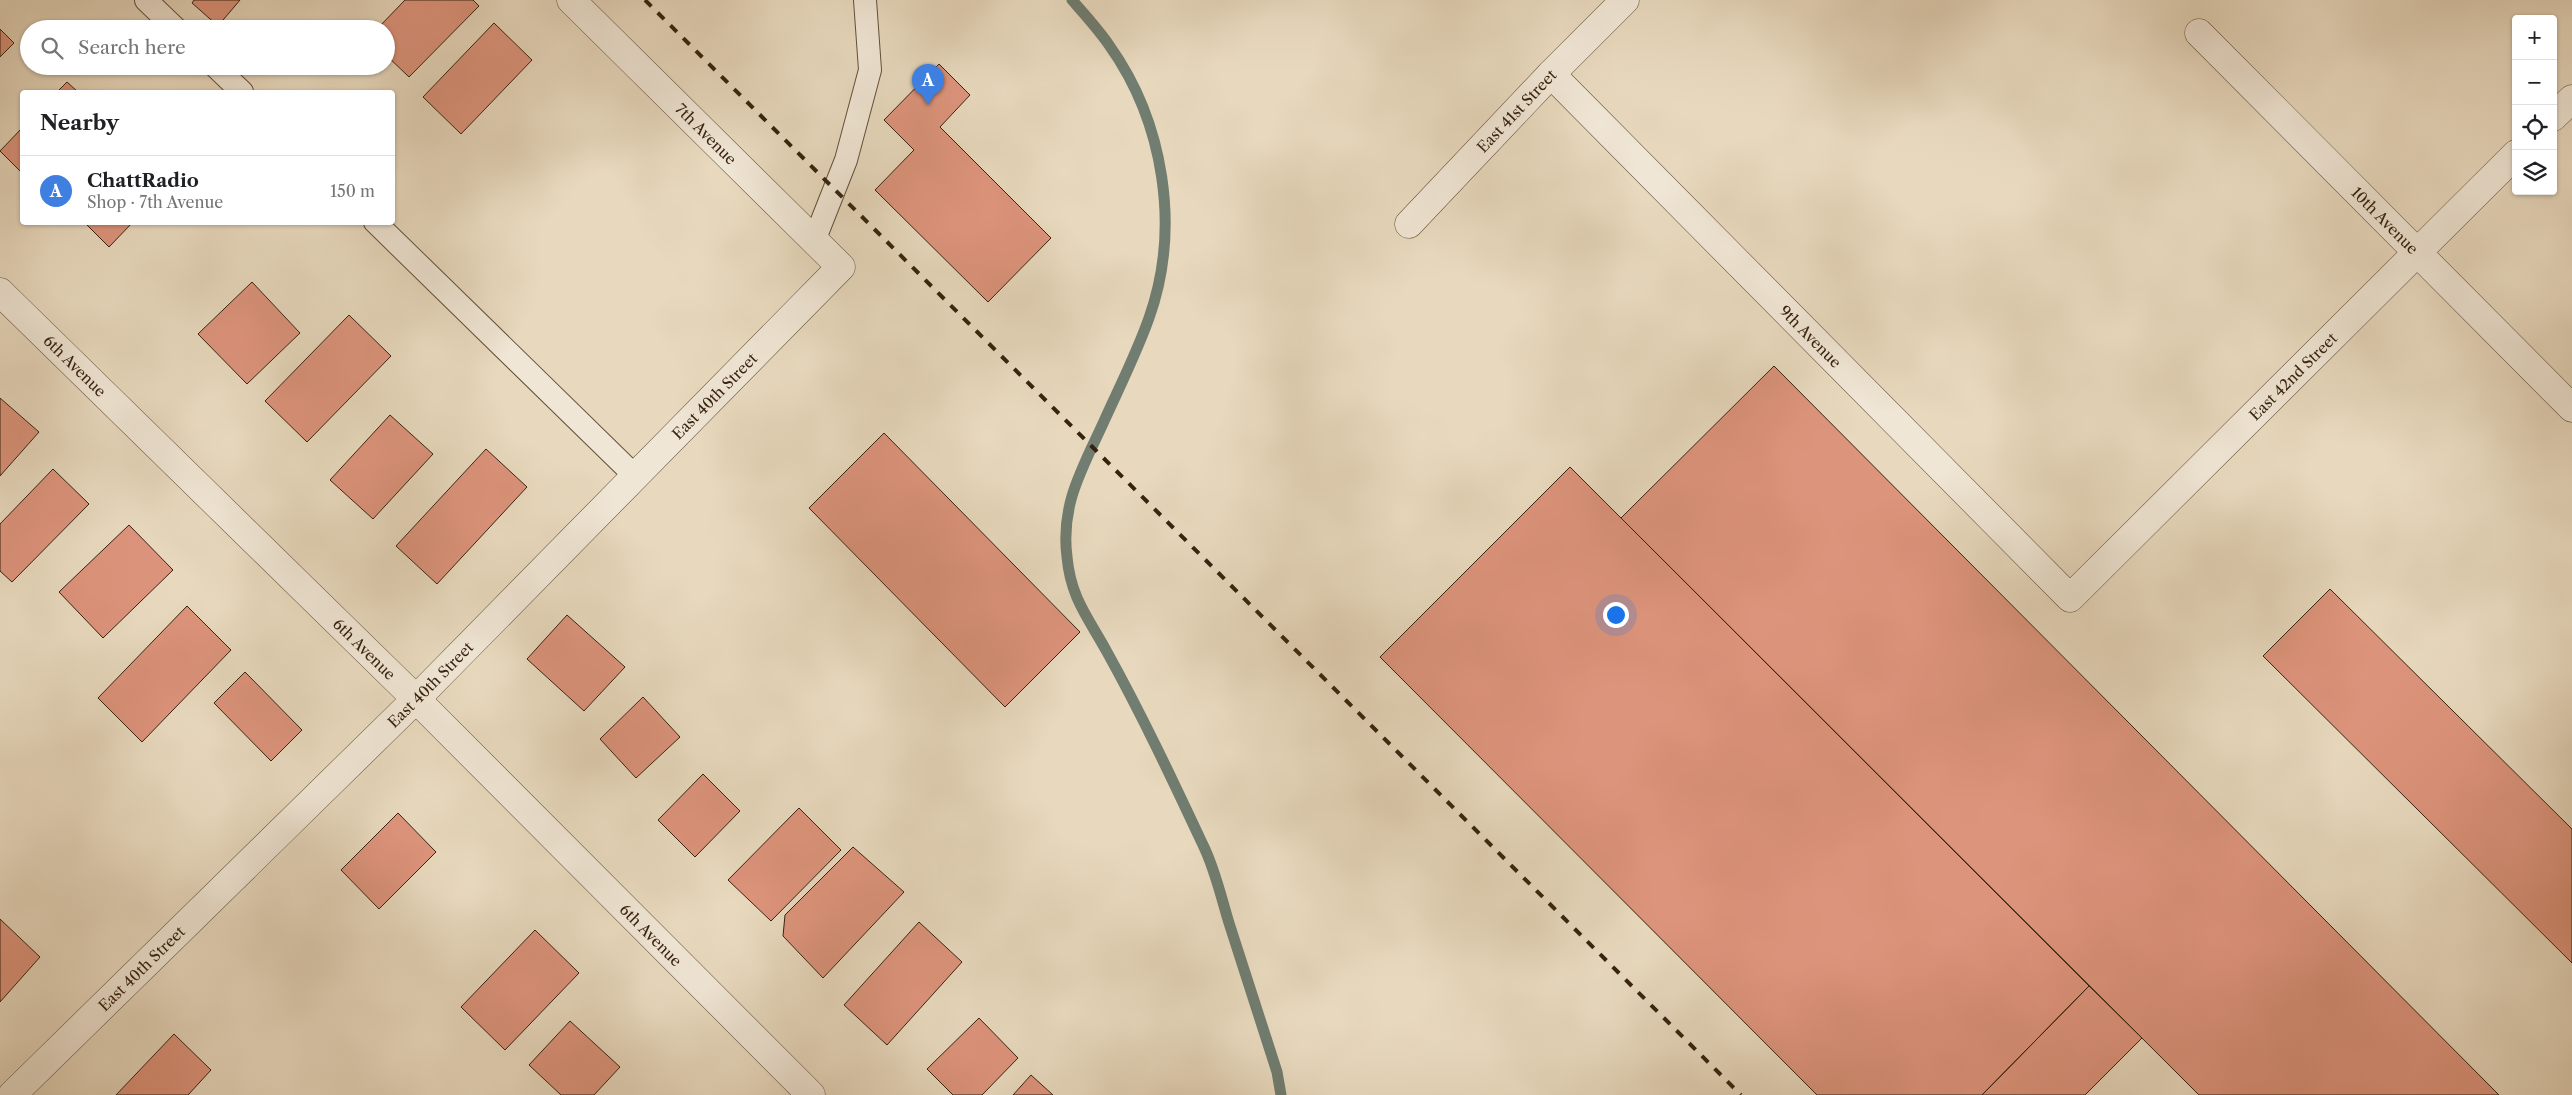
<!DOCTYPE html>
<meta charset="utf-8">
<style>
body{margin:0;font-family:"Libre Caslon Text",serif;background:#f6f6f6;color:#202124}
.controls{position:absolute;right:15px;top:15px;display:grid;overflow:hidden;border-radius:5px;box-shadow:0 1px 4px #0004}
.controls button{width:45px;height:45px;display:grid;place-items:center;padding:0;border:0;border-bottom:1px solid #e0e0e0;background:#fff;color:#202124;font:25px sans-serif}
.you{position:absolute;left:1615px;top:614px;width:18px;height:18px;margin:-12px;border:4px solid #fff;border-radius:50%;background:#1a73e8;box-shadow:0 0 0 8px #1a73e833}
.badge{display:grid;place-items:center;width:32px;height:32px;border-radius:50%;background:#1a73e8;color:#fff;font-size:16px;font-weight:700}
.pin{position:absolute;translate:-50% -41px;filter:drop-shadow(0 1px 2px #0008)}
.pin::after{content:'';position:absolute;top:26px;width:18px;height:15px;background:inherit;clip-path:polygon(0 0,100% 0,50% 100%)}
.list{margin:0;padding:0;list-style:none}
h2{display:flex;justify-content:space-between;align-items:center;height:65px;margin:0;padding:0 20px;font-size:21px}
h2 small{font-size:16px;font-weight:400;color:#757577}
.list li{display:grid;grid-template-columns:32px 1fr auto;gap:15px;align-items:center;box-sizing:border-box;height:70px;padding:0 20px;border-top:1px solid #e0e0e0}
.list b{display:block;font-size:19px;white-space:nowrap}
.list p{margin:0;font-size:16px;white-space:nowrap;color:#757577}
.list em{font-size:16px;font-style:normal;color:#757577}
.icon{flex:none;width:28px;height:28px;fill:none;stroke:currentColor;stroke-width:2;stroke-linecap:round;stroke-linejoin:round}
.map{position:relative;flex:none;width:2572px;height:1095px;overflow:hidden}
.search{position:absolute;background:#fff;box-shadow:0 1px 4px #0004;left:20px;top:20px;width:375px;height:55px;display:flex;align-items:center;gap:12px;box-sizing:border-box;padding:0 18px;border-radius:28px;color:#757577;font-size:19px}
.panel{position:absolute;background:#fff;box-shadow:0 1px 4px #0004;left:20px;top:90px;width:375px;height:135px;border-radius:5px}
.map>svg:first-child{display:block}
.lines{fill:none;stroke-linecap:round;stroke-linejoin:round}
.stream{stroke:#707d70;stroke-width:11}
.building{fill:#dd947c;stroke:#36220f}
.service-casing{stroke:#62503b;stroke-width:24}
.minor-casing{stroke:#62503b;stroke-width:29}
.service{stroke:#f0e6d5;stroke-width:22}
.minor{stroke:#f0e6d5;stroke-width:28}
.rail{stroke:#36220f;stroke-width:4;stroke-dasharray:9 9;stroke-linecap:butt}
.labels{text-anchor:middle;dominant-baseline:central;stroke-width:4;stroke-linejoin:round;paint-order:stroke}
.street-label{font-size:15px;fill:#36220f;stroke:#f0e6d5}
</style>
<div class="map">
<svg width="2572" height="1095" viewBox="0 0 2572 1095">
<rect width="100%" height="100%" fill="#e8d9be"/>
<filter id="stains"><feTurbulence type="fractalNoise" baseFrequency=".004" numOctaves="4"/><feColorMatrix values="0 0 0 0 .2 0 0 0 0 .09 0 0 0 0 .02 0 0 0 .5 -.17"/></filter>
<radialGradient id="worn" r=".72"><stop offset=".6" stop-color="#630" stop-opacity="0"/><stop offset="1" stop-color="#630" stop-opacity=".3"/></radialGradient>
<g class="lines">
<path class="stream" d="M 1072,0 C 1085,15 1098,29 1109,45 C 1164,122 1181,228 1149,318 C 1137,352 1120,386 1105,419 C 1084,466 1060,503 1067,557 C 1071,599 1088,617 1107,652 C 1142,715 1173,781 1203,845 C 1215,869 1221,897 1229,923 C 1245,973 1261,1023 1277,1072 L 1281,1095"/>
</g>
<path class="building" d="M 194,0 L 240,0 L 218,26 L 192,3 Z
M 405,0 L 473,0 L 479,6 L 409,77 L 386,55 L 386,29 L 377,29 Z
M 494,23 L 532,60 L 461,134 L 423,97 Z
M 0,29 L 14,43 L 0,57 Z
M 939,64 L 970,95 L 940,127 L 1051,238 L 988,302 L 875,190 L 914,150 L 884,120 Z
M 67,82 L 78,92 L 57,92 Z
M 22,128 L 22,173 L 0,151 Z
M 84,222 L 133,222 L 109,247 Z
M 252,282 L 300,333 L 247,384 L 198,334 Z
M 349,315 L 391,356 L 307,442 L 265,401 Z
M 1774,366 L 2499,1095 L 2199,1095 L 1621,518 Z
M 0,398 L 39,432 L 0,476 Z
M 390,415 L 433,454 L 373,519 L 330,480 Z
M 884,433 L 1080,632 L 1005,707 L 809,508 Z
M 486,449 L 527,487 L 437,584 L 396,546 Z
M 1570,467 L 2089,986 L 1982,1095 L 1817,1095 L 1380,657 Z
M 53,469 L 89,504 L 12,582 L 0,571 L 0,524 Z
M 129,525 L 173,570 L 103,638 L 59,592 Z
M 2330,589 L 2572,829 L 2572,963 L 2263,656 Z
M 187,606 L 231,650 L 142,742 L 98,698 Z
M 567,615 L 625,667 L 584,711 L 527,659 Z
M 245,672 L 302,730 L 271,761 L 214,703 Z
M 643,697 L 680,737 L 636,778 L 600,739 Z
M 703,774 L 740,811 L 695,857 L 658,820 Z
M 799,808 L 841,850 L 771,921 L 728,880 Z
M 398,813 L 436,852 L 379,909 L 341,870 Z
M 853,847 L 904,892 L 823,978 L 783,936 L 785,915 Z
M 0,919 L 40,957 L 0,1002 Z
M 919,922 L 962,962 L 887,1045 L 844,1005 Z
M 535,930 L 579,973 L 505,1050 L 461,1007 Z
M 2089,986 L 2142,1038 L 2085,1095 L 1982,1095 Z
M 979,1018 L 1018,1058 L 982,1095 L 953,1095 L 927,1069 Z
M 570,1021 L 620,1067 L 594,1095 L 561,1095 L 529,1065 Z
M 174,1034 L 211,1070 L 188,1095 L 116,1095 Z
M 1031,1075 L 1053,1095 L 1013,1095 Z"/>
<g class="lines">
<defs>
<path id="service" d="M 146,0 L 176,29
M 215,66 L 242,92
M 375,222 L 635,476
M 814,241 L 846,160 L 870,70 L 865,0"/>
<g id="minor">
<path id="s1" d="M 2199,33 L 2572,408"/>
<path id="s2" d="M 1551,74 L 2070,598 L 2516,154"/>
<path d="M 2553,117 L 2572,99"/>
<path id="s3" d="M 1409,224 L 1551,74 L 1625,0"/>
<path id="s4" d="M 0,292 L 416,699 L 811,1095"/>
<path id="s5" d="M 12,1095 L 416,699 L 841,267 L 571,0"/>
</g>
</defs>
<use href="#service" class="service-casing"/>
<use href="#minor" class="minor-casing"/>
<use href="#service" class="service"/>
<use href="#minor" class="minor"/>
<path class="rail" d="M 645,0 L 1741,1095"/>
</g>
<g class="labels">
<g class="street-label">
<text stroke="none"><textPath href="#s3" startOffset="156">East 41st Street</textPath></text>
<text transform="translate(706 134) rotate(45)">7th Avenue</text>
<text stroke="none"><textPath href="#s1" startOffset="264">10th Avenue</textPath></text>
<text stroke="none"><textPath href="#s2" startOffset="369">9th Avenue</textPath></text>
<text stroke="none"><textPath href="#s4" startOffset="105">6th Avenue</textPath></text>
<text stroke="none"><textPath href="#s2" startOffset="1052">East 42nd Street</textPath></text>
<text stroke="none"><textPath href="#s5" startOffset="991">East 40th Street</textPath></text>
<text stroke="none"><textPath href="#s4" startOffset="510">6th Avenue</textPath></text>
<text stroke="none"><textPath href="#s5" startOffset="586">East 40th Street</textPath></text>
<text stroke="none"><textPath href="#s4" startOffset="915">6th Avenue</textPath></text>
<text stroke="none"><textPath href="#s5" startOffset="181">East 40th Street</textPath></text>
</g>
</g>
<rect width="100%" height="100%" filter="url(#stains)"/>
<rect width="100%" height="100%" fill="url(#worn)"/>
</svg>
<div class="controls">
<button>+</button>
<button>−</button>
<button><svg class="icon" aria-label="locate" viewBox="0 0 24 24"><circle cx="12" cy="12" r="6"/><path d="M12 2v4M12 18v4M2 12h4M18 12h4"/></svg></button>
<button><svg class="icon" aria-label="layers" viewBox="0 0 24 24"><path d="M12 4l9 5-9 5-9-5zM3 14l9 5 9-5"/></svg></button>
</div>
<div class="you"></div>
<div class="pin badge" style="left:928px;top:105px;background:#3f7fe0">A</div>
<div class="search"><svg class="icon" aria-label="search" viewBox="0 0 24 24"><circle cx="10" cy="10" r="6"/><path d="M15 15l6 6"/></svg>Search here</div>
<section class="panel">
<h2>Nearby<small></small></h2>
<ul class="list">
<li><span class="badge" style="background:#3f7fe0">A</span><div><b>ChattRadio</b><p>Shop · 7th Avenue</p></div><em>150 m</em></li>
</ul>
</section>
</div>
